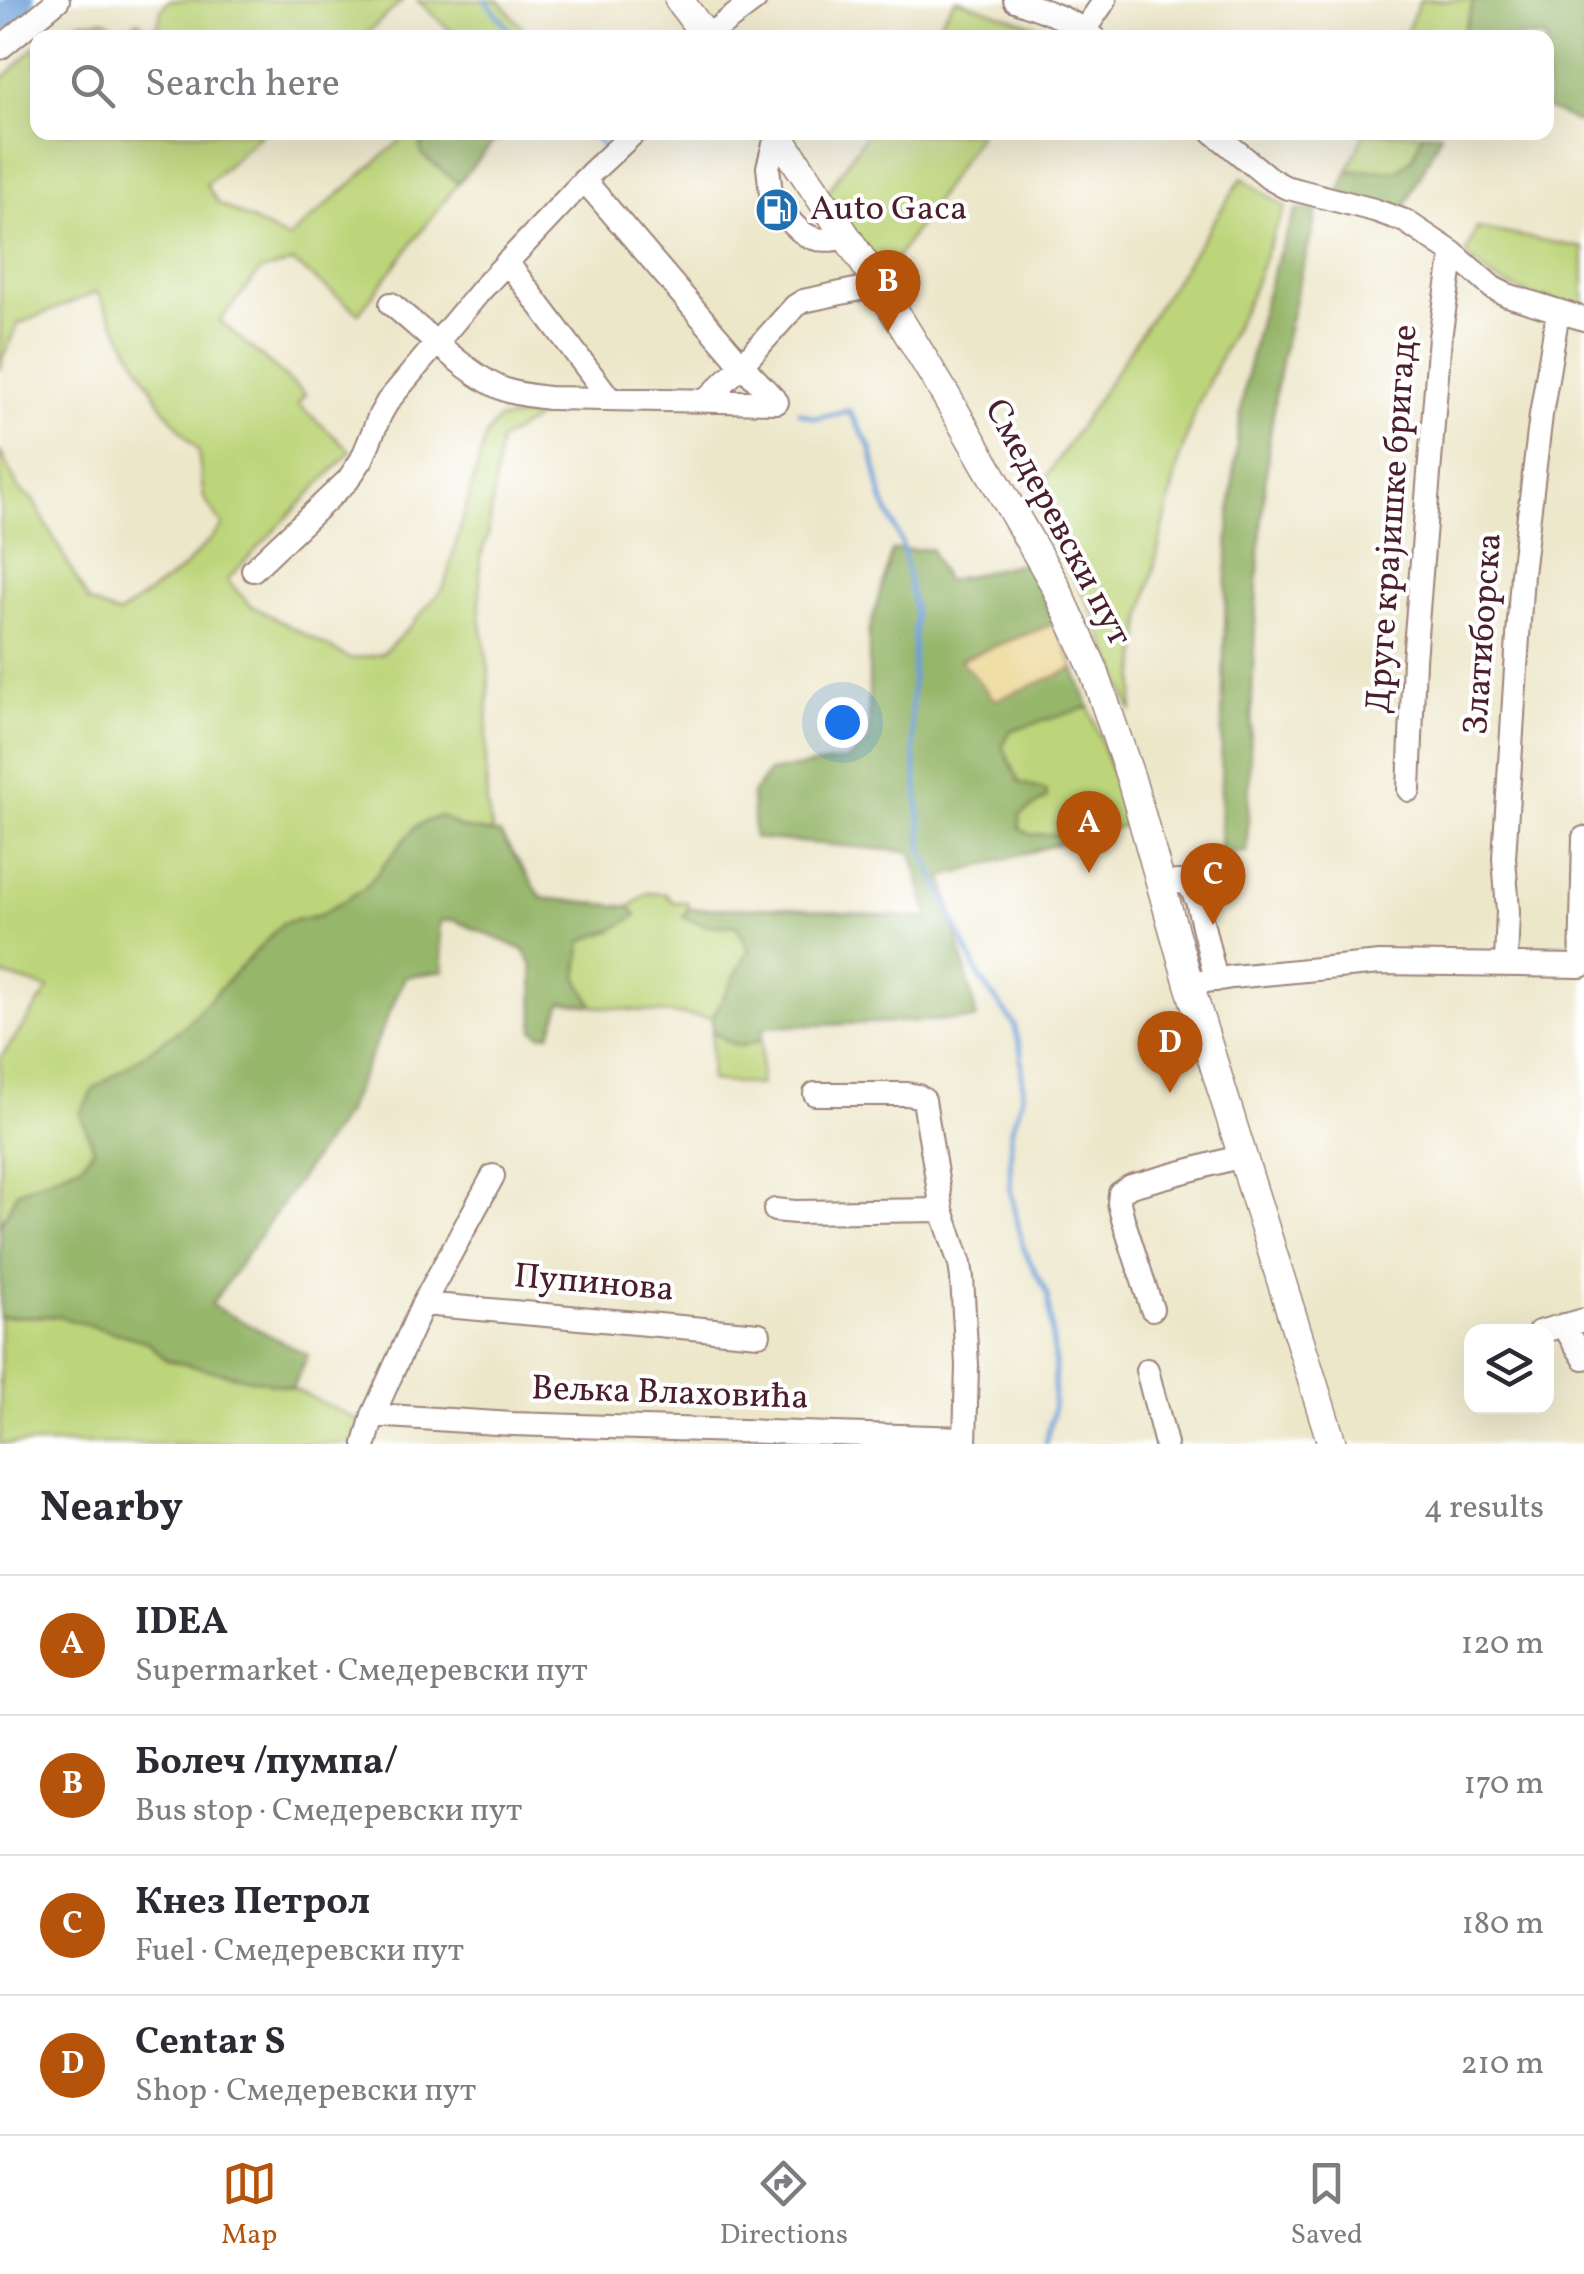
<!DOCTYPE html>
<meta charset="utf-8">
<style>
body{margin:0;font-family:Vollkorn,serif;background:#f7f7f7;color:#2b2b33}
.controls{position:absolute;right:30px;bottom:30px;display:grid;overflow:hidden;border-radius:20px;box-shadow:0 10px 40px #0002}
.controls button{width:90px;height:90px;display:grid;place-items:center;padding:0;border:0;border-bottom:2px solid #e1e1e2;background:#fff;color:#2b2b33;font:50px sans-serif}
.you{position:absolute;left:842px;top:722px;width:35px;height:35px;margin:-25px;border:8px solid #fff;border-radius:50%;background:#1a73e8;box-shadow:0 0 0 15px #1a73e833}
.badge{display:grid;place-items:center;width:65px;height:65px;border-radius:50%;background:#b45309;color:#fff;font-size:32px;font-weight:700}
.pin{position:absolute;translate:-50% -82px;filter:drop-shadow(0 2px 5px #0008)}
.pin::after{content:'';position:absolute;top:52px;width:35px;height:30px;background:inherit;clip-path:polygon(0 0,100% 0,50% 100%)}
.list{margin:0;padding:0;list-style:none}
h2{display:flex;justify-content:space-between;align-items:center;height:130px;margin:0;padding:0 40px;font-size:42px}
h2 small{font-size:32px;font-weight:400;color:#7c7c81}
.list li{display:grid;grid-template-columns:65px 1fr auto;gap:30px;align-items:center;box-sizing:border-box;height:140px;padding:0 40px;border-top:2px solid #e1e1e2}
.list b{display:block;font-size:38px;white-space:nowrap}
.list p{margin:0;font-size:32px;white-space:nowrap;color:#7c7c81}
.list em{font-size:32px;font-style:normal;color:#7c7c81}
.icon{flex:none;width:55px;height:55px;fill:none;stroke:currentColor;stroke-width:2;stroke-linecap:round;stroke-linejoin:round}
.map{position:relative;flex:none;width:1584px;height:1444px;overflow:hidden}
.search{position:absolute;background:#fff;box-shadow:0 10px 40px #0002;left:30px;right:30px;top:30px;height:110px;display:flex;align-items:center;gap:25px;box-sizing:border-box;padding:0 35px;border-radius:20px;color:#7c7c81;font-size:38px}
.sheet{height:690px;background:#fff}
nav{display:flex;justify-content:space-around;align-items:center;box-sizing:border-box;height:140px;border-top:2px solid #e1e1e2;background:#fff;font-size:28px;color:#7c7c81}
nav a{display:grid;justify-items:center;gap:5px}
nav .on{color:#b45309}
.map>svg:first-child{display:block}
.green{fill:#bdd57a;stroke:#847a52;stroke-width:2.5}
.forest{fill:#96b66a;stroke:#706a4a;stroke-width:2.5}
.sand{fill:#eeda9e;stroke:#9c7c64;stroke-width:2.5}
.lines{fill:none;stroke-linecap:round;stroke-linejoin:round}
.stream{stroke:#6c9fd7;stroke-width:5}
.river{stroke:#6c9fd7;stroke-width:28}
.minor-casing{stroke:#9c837a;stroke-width:26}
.major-casing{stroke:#9c837a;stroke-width:31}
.minor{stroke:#fff;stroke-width:22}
.major{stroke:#fff;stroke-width:28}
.labels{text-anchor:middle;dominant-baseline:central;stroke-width:8;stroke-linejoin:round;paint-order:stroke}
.poi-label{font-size:35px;fill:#4a1f2b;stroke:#fff;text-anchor:start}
.street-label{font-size:35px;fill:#4a1f2b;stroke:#fff}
</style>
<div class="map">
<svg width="1584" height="1444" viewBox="0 0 1584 1444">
<rect width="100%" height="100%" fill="#fff"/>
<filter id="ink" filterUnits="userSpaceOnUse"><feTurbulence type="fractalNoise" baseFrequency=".01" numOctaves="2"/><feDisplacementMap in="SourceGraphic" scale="20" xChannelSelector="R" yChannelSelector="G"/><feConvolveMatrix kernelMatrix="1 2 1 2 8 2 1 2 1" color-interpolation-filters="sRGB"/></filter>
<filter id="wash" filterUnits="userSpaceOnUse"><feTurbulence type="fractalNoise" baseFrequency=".0048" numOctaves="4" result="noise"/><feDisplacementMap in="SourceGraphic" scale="40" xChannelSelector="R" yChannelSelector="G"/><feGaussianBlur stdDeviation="2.25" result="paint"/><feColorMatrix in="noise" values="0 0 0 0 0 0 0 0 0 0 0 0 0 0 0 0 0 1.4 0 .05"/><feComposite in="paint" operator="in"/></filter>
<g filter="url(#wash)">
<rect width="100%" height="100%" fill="#ede7ca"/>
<path class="green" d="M 169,0 L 403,0 L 363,37 L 45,37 L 49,34 L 80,22 L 105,20 L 118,28 L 130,26 L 138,21 L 146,28 L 158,26 L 161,10 Z
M 417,0 L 499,0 L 530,37 L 457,37 Z
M 955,0 L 959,0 L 1048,30 L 1043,37 L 930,37 Z
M 1420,0 L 1474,0 L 1462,37 L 1404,38 Z
M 37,45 L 38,132 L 262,133 L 206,185 L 218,203 L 288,239 L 409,133 L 433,133 L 420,146 L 422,155 L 458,183 L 359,313 L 293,262 L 260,271 L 220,321 L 305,394 L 298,404 L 351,451 L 227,580 L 250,605 L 351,659 L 382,654 L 409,628 L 444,587 L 485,438 L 497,420 L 542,415 L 500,441 L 488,536 L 480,558 L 480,616 L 489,671 L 486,761 L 487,806 L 493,833 L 461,828 L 440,816 L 417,826 L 365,888 L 320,915 L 283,923 L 182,1028 L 94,1089 L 80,1114 L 94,1148 L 82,1164 L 17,1192 L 0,1226 L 0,1059 L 49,989 L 0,974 L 0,451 L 19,489 L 33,500 L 89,602 L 118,615 L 181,570 L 223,526 L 204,498 L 198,451 L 162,406 L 97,292 L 18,324 L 3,357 L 0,371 L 0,78 L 3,79 Z
M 867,133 L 980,133 L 893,264 L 881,275 L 826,194 Z
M 1364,133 L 1422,133 L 1413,158 L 1398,170 L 1348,171 Z
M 1242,178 L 1286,208 L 1275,229 L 1250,296 L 1197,406 L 1179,460 L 1142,619 L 1132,712 L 1093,613 L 1056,546 L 1034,496 Z
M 1477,228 L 1584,248 L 1584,308 L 1532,296 L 1492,278 L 1466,254 Z
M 1089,707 L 1130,824 L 1065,842 L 1059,834 L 1031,835 L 1019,828 L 1020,815 L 1047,798 L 1019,782 L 1003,746 L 1009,731 Z
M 647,893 L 666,894 L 673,902 L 687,902 L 688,909 L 683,917 L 703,925 L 737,926 L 749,950 L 712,1018 L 593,1006 L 577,977 L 582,941 L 613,930 L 636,914 L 630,907 Z
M 712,1031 C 733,1046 738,1051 762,1039 L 760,1085 L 710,1081 Z
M 57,1316 L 148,1342 L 166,1360 L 292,1388 L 360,1421 L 354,1444 L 0,1444 L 0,1317 Z"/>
<path class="forest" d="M 1474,0 L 1584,0 L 1584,125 L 1547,109 L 1546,38 L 1462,37 Z
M 433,133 L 433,132 L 501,133 L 458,183 L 422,155 L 420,146 Z
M 1422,133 L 1441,133 L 1403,211 L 1339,192 L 1348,171 L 1398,170 L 1413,158 Z
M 1297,209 L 1317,211 C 1302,273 1284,335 1275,397 C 1254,548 1252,701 1247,852 L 1220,854 C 1221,778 1222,702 1225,626 C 1229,486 1239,339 1297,209 Z
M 931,549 L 945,581 L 1027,562 L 1056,623 L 961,659 L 995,700 L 1074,669 L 1089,707 L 1010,731 L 1003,746 L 1019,782 L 1046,791 L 1047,798 L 1020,815 L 1020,828 L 1031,835 L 1059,834 L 1065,842 L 943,877 L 977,1019 L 764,1027 L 762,1039 C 738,1051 733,1046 712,1031 L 712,1018 L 749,950 L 737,926 L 704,925 L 683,917 L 688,909 L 779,907 L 929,919 L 912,852 L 754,838 L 752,794 L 769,772 L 847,760 L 869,742 L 869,632 L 892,550 Z
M 440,816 L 461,828 L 500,834 L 542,898 L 630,907 L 637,915 L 613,930 L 582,941 L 577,977 L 593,1006 L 562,1002 L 550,1034 L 541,1035 L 534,1030 L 533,967 L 524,950 L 454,920 L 440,921 L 439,928 L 444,971 L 405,977 L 345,1114 L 211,1305 L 308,1355 L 292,1388 L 166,1360 L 148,1342 L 57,1316 L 0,1317 L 0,1226 L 17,1192 L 82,1164 L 94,1148 L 80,1114 L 94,1089 L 182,1028 L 283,923 L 320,915 L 365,888 L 416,826 Z"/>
<path class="sand" d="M 1056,623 L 1074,669 L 995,700 L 960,660 Z"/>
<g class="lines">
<path class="stream" d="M 485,0 L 517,38
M 592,132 L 605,150
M 799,412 L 815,418 L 849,411 L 871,448 L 882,498 L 902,544 L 915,615 L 911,718 L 923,852 L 981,980 L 1014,1024 L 1021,1051 L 1023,1094 L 1011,1132 L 1010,1189 L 1023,1248 L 1048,1296 L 1055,1365 L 1053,1413 L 1045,1444"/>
<path class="river" d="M 0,20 L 21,0"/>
</g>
</g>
<g filter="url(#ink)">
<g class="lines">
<defs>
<path id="minor" d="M 1015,0 C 1042,10 1073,19 1094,38
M 1085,29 L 1105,0
M 706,37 L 755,0
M 0,48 L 58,0
M 1213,132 L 1269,178 L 1285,187 L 1374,210 L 1405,221 L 1453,253 L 1493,288 L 1507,295 L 1584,319
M 584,180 L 742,365 L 777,402
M 771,194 L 768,167 L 777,133
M 787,217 C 804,239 818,244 847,237
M 507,262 L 610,399
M 391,304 C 421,328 469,376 503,389 C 518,395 533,396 549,398 L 777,402
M 706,400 L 742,365 L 795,306 L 803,301 L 879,285
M 253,570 L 348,480 L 362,459 L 380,415 L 388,401 L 481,290 L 592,172 L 635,132
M 1409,790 L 1414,660 L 1440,337 L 1453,253
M 1160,883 L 1180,882 L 1189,884 L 1197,901 L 1216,980
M 1506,963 L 1508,911 L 1504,858 L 1522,574 L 1541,415 L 1558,312
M 1189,984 L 1232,977 L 1380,963 L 1581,966 L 1584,838
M 815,1094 L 907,1094 L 918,1096 L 924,1100 L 942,1210 L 960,1264 L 962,1278 L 967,1365 L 965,1444
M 775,1210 L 795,1212 L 942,1210
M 423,1304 L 759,1334
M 1152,1309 L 1123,1219 L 1119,1203 L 1120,1193 L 1131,1186 L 1242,1156
M 1563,1325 L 1584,1358
M 1539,1332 L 1584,1320
M 1147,1370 L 1166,1444
M 373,1415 L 512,1424 L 965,1438
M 365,1444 L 373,1415 L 423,1304 L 493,1176"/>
<path id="major" d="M 679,0 L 707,38
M 776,132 L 871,273 L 945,394 L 1055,585 L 1093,668 L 1131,779 L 1189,984 L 1332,1444"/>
</defs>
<use href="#minor" class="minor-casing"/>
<use href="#major" class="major-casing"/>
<use href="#minor" class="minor"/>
<use href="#major" class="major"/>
</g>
</g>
<defs>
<symbol id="fuel-disc" viewBox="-11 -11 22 22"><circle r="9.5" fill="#1f6fb2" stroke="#fff"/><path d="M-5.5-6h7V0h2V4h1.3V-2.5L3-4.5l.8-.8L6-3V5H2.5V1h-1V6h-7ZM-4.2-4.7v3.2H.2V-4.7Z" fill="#fff"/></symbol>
</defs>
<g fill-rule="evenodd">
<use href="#fuel-disc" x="752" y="185" width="50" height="50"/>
</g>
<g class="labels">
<g class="poi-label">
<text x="810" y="210">Auto Gaca</text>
</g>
<g class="street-label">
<text transform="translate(1393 519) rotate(-86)">Друге крајишке бригаде</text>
<text transform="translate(1057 523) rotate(62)">Смедеревски пут</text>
<text transform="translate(1484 634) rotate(-86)">Златиборска</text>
<text transform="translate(594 1284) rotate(5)">Пупинова</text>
<text transform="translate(670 1394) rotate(2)">Вељка Влаховића</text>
</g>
</g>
</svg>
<div class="controls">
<button><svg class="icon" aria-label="layers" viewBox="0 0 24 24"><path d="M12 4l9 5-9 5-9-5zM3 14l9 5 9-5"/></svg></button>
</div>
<div class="you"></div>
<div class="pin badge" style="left:1089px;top:873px">A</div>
<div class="pin badge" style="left:888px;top:332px">B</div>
<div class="pin badge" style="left:1213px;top:925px">C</div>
<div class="pin badge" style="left:1170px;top:1093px">D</div>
<div class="search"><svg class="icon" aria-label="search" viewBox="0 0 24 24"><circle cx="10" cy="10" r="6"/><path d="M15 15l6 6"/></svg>Search here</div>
</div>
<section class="sheet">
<h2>Nearby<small>4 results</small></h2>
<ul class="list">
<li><span class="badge">A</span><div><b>IDEA</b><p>Supermarket · Смедеревски пут</p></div><em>120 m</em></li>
<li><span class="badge">B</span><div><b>Болеч /пумпа/</b><p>Bus stop · Смедеревски пут</p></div><em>170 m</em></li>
<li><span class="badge">C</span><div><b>Кнез Петрол</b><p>Fuel · Смедеревски пут</p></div><em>180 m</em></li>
<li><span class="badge">D</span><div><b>Centar S</b><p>Shop · Смедеревски пут</p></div><em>210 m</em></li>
</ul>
</section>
<nav>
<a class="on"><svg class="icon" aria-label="map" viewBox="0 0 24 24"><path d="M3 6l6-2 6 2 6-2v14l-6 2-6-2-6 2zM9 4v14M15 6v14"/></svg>Map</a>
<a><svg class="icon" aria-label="directions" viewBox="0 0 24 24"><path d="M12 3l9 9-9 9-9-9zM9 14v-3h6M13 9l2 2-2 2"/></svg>Directions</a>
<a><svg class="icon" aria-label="saved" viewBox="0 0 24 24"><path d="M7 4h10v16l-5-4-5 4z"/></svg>Saved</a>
</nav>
